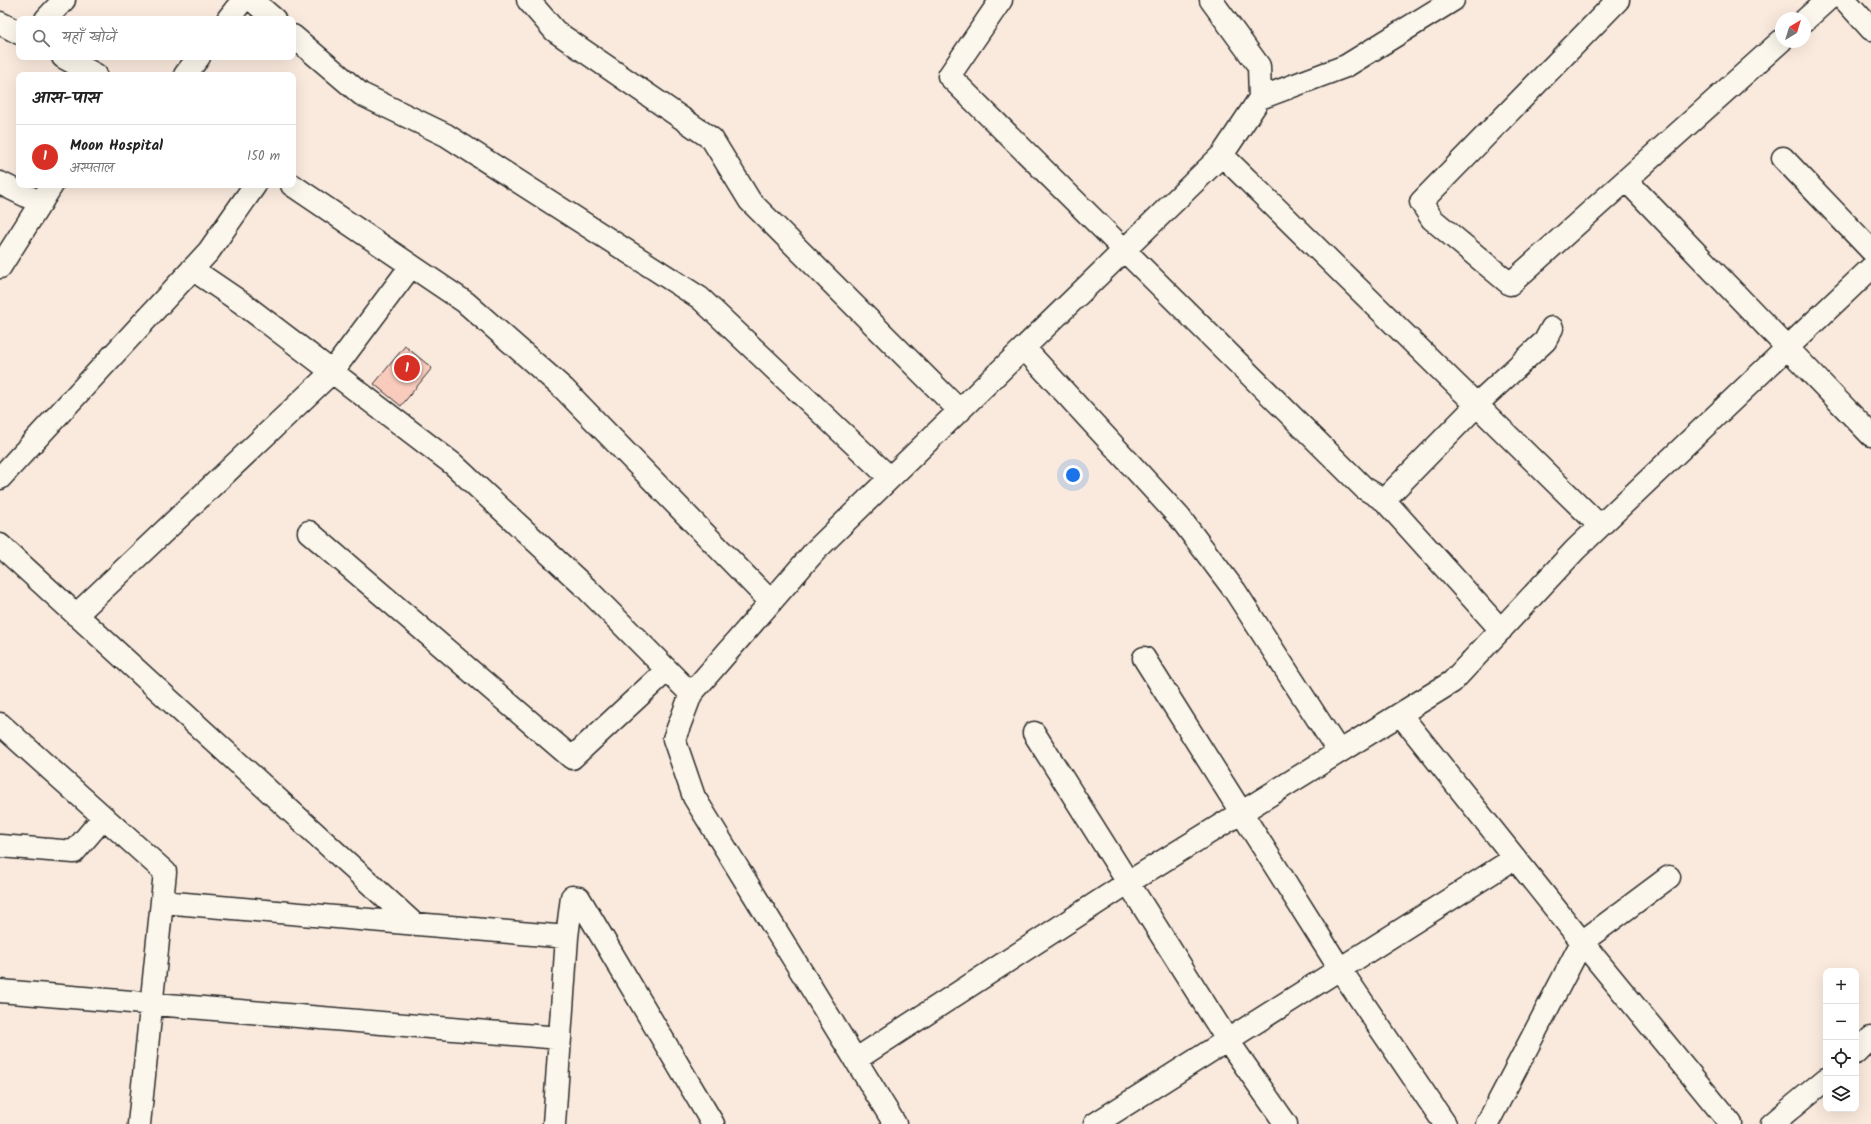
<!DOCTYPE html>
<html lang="hi">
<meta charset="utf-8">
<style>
body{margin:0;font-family:Kalam,"Playpen Sans Deva",sans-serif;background:#f2f2f2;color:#222}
.controls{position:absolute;right:12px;bottom:12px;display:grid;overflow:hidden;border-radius:8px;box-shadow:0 4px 16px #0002}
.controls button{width:36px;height:36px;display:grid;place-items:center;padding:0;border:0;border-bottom:1px solid #e0e0e0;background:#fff;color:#222;font:20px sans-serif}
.compass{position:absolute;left:1775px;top:12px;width:36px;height:36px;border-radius:50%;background:#fff;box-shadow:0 4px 16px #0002;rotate:38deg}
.you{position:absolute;left:1073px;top:475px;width:14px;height:14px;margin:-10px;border:3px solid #fff;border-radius:50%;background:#1a73e8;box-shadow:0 0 0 6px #1a73e833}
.badge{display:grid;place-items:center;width:26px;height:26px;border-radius:50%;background:#d93025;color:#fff;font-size:13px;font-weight:700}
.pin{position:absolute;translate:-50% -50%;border:2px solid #fff;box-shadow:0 1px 4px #0006}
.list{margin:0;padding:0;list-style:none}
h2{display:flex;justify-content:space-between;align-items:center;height:52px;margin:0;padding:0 16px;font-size:17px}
h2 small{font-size:13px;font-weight:400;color:#767676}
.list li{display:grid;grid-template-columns:26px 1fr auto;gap:12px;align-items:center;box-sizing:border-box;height:64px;padding:0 16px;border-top:1px solid #e0e0e0}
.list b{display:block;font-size:15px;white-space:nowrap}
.list p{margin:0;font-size:13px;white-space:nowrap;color:#767676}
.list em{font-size:13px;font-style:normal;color:#767676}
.icon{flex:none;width:22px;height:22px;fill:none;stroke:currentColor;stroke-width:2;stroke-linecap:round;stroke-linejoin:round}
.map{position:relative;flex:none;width:1871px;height:1124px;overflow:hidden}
.search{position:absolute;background:#fff;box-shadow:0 4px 16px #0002;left:16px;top:16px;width:280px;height:44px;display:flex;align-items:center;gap:10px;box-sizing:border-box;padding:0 14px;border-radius:8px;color:#767676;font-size:15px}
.panel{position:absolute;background:#fff;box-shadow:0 4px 16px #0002;left:16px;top:72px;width:280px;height:116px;border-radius:8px}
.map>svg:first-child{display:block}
.building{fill:#f8cbbc;stroke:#2b2b2b}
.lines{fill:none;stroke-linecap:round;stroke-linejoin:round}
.minor-casing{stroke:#2b2b2b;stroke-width:25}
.minor{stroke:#fbf7ec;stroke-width:22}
</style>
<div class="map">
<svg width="1871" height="1124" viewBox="0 0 1871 1124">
<rect width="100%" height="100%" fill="#faeade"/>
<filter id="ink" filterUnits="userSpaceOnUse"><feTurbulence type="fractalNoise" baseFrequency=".025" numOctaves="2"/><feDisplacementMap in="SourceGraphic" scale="8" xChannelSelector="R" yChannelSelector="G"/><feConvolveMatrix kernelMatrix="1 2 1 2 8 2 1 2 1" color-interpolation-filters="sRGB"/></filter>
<g filter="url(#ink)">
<path class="building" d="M 405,346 L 432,368 L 401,406 L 374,384 Z"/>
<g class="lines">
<defs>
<path id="minor" d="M 252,0 L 274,19
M 528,0 L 555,31 L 712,139 L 750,201 L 960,411
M 1001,0 L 949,76 L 1364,488 L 1384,500 L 1501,630
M 1618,0 L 1421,202 L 1432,219 L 1510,284 L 1781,41
M 1845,0 L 1871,29
M 46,19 L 64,0
M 228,19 L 243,0
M 1805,20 L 1827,0
M 0,23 L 19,33
M 293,36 L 361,94 L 446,135 L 700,298 L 890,478
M 63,57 L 96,75
M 185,75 L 199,57
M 1260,98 L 1346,66 L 1453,0
M 1222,155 L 1600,526
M 1783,158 L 1871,250
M 1626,180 L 1871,435
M 0,183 L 41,203
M 292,185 L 465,302 L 564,389 L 771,602
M 0,267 L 52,185
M 192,269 L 242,303 L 453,464 L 586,588 L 691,694
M 1024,348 L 1180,518 L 1235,591 L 1339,752
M 0,478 L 209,251 L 255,185
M 1384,500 L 1474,408 L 1475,403 L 1478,403 L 1545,341 L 1552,328
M 309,532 L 572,758 L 667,670
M 0,545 L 413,923
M 76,615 L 332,372 L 411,266
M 1144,658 L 1340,969 L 1445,1124
M 1400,714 L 1582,942 L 1731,1124
M 0,724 L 165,872 L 139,1124
M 1034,733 L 1228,1041 L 1286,1124
M 0,846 L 74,852 L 104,817
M 162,902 L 567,937
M 0,991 L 560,1038
M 1856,1053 L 1871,1038
M 855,1060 L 1129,882 L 1452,682 L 1575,550 L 1871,268
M 554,1124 L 567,937 L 572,897 L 579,898 L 713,1124
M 895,1124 L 694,797 L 674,739 L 691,694 L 815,551 L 1222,155 L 1260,98 L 1259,66 L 1211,0
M 1095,1124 L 1515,858
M 1487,1124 L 1582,942 L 1669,877
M 1772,1124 L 1826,1079"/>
</defs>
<use href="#minor" class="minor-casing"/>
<use href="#minor" class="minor"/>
</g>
</g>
</svg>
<div class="controls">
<button>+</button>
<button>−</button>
<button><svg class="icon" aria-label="locate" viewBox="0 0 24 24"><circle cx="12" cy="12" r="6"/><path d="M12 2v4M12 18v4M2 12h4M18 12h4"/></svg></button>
<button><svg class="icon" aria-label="layers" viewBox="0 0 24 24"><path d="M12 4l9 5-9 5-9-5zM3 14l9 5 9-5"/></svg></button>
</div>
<svg class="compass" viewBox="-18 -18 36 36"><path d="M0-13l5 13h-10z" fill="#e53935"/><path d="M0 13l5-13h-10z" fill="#767676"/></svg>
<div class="you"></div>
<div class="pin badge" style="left:407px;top:368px">1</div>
<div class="search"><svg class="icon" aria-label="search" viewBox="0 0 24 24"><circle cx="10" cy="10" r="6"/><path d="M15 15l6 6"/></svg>यहाँ खोजें</div>
<section class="panel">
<h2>आस-पास<small></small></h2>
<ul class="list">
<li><span class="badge">1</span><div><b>Moon Hospital</b><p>अस्पताल</p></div><em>150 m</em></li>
</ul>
</section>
</div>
